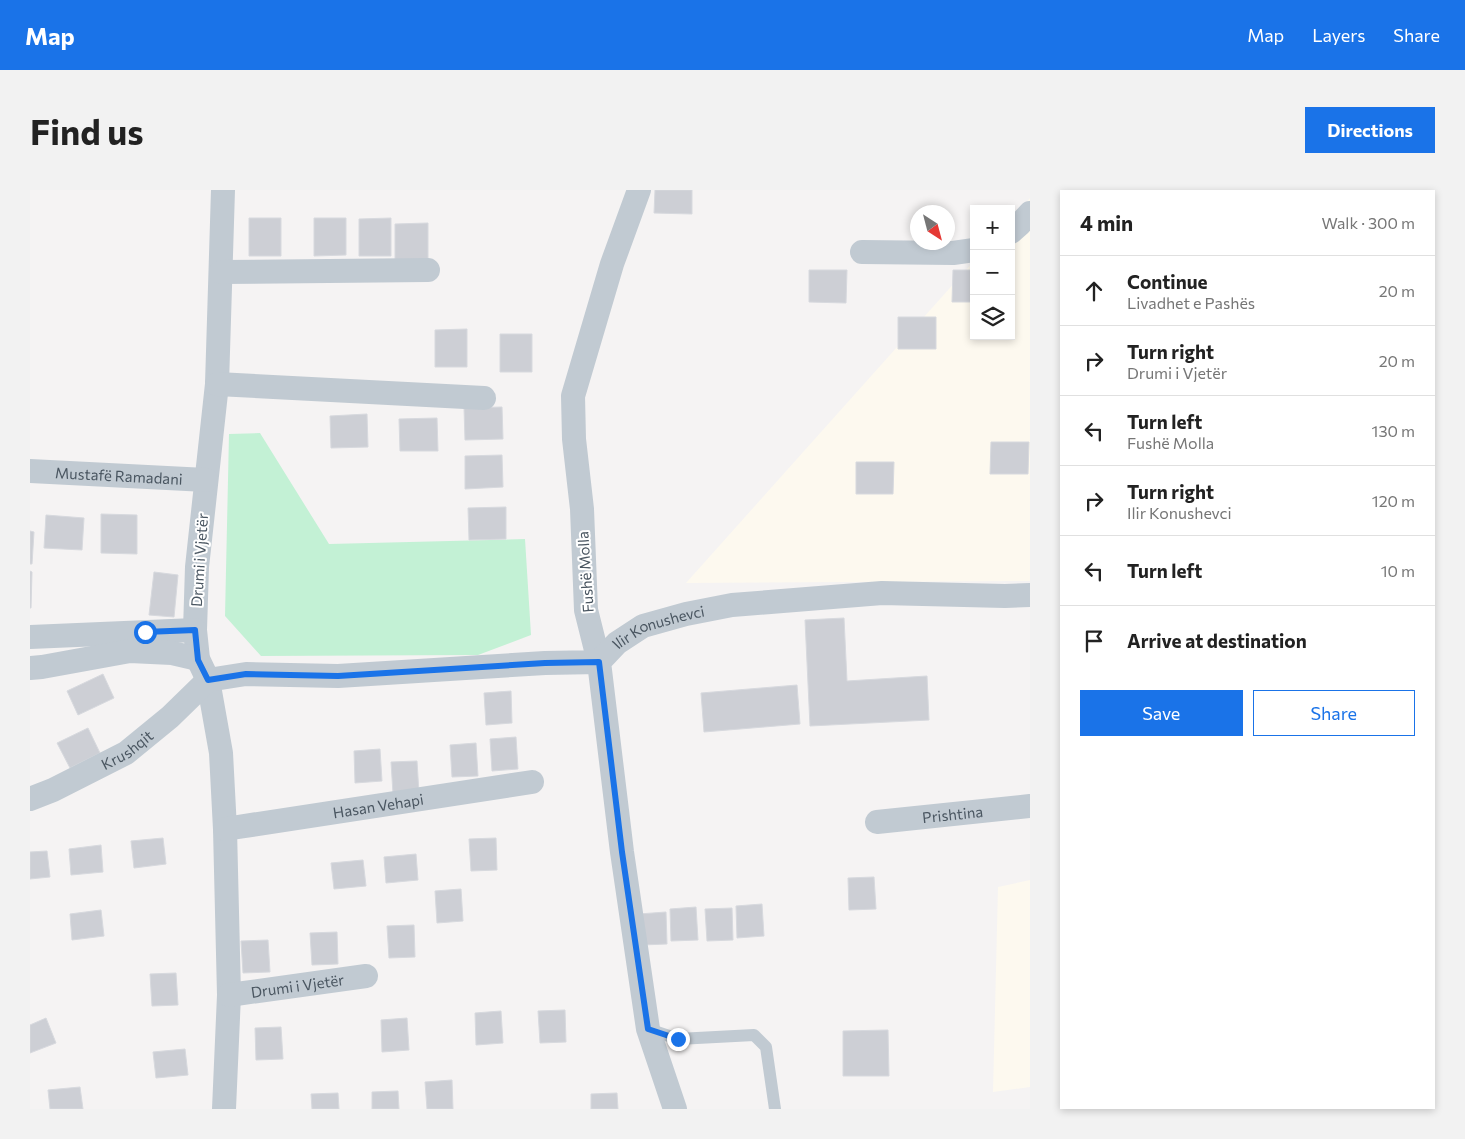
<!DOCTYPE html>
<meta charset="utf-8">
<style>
body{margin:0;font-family:Commissioner,sans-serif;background:#f2f2f2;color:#222}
.controls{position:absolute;right:15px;top:15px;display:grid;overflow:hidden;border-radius:0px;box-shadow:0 2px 8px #0003}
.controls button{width:45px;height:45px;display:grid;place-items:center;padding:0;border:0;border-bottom:1px solid #e0e0e0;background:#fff;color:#222;font:25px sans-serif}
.compass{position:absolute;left:880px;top:15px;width:45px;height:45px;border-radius:50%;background:#fff;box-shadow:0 2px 8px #0003;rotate:144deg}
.stop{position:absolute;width:15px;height:15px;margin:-11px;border:4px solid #1a73e8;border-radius:50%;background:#fff}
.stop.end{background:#1a73e8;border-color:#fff;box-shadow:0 1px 5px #0008}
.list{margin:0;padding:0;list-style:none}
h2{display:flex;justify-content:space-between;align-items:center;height:65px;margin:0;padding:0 20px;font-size:21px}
h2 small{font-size:16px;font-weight:400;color:#767676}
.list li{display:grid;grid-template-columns:32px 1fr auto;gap:15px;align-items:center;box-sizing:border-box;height:70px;padding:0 20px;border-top:1px solid #e0e0e0}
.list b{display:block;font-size:19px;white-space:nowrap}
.list p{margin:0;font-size:16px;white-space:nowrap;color:#767676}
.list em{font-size:16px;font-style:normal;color:#767676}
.actions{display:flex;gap:10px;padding:15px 20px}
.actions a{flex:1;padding:11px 0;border:1px solid #1a73e8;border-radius:0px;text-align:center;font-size:18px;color:#1a73e8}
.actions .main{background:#1a73e8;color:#fff}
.icon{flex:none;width:28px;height:28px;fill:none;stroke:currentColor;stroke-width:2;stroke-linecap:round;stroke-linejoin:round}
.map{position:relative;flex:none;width:1000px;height:919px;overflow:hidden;border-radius:0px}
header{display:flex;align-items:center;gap:30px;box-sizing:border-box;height:70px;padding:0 25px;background:#1a73e8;color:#fff}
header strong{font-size:24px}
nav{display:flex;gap:28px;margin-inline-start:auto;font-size:18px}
.intro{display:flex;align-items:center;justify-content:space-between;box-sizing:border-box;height:120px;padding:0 30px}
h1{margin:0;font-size:35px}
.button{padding:12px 22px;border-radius:0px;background:#1a73e8;color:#fff;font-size:18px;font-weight:700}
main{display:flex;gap:30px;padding:0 30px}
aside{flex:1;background:#fff;border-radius:0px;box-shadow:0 2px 8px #0003}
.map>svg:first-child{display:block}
.commercial{fill:#fdf9ef}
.green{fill:#c3f1d5}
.building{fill:#cdcfd5;stroke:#d7d9de}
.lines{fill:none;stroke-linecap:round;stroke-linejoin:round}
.service{stroke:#c1cad2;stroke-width:12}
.minor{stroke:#c1cad2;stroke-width:24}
.route{stroke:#1a73e8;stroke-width:6}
.labels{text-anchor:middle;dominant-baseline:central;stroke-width:4;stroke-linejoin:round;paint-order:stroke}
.street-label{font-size:15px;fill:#4a5661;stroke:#fff}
</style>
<header>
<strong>Map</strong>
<nav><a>Map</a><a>Layers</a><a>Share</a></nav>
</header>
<div class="intro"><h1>Find us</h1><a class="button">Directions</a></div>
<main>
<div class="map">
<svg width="1000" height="919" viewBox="0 0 1000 919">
<rect width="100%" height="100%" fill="#f5f3f3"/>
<path class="commercial" d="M 1000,8 L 1000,391 L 656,393 L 944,71 L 944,146 L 981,146 L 981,29 Z
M 1000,690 L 1000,897 L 963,902 L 968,697 Z"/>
<path class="green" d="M 230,243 L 299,354 L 495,349 L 501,445 L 448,465 L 231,466 L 195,426 L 199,244 Z"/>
<path class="building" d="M 625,0 L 662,0 L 662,24 L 624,23 Z
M 219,28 L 251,28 L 251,66 L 219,66 Z
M 284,28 L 316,28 L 316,65 L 284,66 Z
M 361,28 L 361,66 L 329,66 L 329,29 Z
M 398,33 L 398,71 L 365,71 L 365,34 Z
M 779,80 L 817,80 L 816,113 L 779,112 Z
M 923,80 L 944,80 L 944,112 L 922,112 Z
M 868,127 L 906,127 L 906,159 L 868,159 Z
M 437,139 L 437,177 L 405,177 L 405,140 Z
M 470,144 L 502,144 L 502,182 L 470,182 Z
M 472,217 L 473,249 L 435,250 L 434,218 Z
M 337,224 L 338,257 L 301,258 L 300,226 Z
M 407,228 L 408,261 L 370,261 L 369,229 Z
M 961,252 L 999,252 L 998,284 L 960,284 Z
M 472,265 L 473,297 L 435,299 L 435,266 Z
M 826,272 L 864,272 L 863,304 L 826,304 Z
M 476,317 L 476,349 L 439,350 L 438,318 Z
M 71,324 L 107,325 L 107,364 L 71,363 Z
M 16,325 L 54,328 L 52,360 L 14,358 Z
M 0,341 L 4,342 L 2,374 L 0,374 Z
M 0,381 L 2,382 L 1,418 L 0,418 Z
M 124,382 L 148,385 L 144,427 L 119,425 Z
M 814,428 L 817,491 L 897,486 L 899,530 L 780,536 L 775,430 Z
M 73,484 L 84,508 L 48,525 L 37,501 Z
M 767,495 L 770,534 L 674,542 L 671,503 Z
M 481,501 L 482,533 L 456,535 L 454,503 Z
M 58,538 L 70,563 L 40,578 L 27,553 Z
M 486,547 L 488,579 L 462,581 L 460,549 Z
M 446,553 L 448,586 L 422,587 L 420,555 Z
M 350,559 L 352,591 L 325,593 L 324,561 Z
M 387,571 L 389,603 L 363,604 L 361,572 Z
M 133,648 L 136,674 L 104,678 L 101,651 Z
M 466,648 L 467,680 L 441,681 L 439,649 Z
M 71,655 L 73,682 L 41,685 L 39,659 Z
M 17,661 L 20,687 L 0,689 L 0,662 Z
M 386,664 L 388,690 L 356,693 L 354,667 Z
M 333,670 L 336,696 L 304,699 L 301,673 Z
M 844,687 L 846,719 L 819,720 L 818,688 Z
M 431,699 L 433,731 L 407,733 L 405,701 Z
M 732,714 L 734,746 L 707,748 L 706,716 Z
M 666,717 L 668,750 L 641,751 L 640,719 Z
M 702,718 L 703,750 L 677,751 L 675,719 Z
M 71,720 L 74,746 L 42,750 L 40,724 Z
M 636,722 L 637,754 L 611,755 L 609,724 Z
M 384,735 L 385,767 L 359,768 L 357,736 Z
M 307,742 L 308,774 L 282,775 L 280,743 Z
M 238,750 L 240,782 L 213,783 L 211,751 Z
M 146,783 L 148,815 L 122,816 L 120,784 Z
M 535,820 L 536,852 L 510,853 L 508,821 Z
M 471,821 L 473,853 L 446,855 L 445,823 Z
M 16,828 L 26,853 L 0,863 L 0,835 Z
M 377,828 L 379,860 L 352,862 L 351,830 Z
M 251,837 L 253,869 L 226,870 L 225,838 Z
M 858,840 L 859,886 L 813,886 L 813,841 Z
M 155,859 L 158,885 L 126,888 L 123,862 Z
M 422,890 L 423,919 L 397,919 L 395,892 Z
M 50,897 L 53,919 L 20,919 L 18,900 Z
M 368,901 L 369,919 L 342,919 L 342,902 Z
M 308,903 L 309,919 L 282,919 L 281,904 Z
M 587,903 L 588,919 L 561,919 L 561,904 Z"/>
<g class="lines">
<path class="service" d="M 618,839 L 648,849 L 724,845 L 736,857 L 745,919"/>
<g class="minor">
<path d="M 193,0 L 187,194 L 167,377 L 165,440 L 168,469 L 178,490 L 191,563 L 195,639 L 199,805 L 194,919"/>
<path d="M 981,42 L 990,34 L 1000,23"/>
<path d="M 832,62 L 923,63 L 944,60"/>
<path d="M 191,82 L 398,80"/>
<path d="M 187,194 L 454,208"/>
<path id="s1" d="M 0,281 L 176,290"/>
<path d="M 0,447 L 165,440"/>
<path d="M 0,478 L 12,477 L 100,461 L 142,463 L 168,469"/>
<path id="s2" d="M 0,609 L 23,600 L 96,563 L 140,527 L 178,490 L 216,484 L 308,486 L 515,473 L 569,472 L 556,420 L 552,319 L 544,249 L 543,206 L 582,74 L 609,0"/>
<path id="s3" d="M 847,632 L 1000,616"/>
<path id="s4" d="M 195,639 L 502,592"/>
<path id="s5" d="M 199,805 L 336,786"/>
<path id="s6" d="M 645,919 L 618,839 L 592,662 L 569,472 L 587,453 L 613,436 L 656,424 L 702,415 L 852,403 L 975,406 L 1000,405"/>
</g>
</g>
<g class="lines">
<path class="route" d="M 115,442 L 165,440 L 168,470 L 178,490 L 216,484 L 308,486 L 515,473 L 569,472 L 592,662 L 618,839 L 648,849"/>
</g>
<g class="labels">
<g class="street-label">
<text stroke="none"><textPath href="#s1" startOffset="89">Mustafë Ramadani</textPath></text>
<text transform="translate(169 370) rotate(-86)">Drumi i Vjetër</text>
<text transform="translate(555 382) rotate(-94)">Fushë Molla</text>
<text stroke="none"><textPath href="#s6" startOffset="526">Ilir Konushevci</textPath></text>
<text stroke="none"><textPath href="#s2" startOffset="109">Krushqit</textPath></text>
<text stroke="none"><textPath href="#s4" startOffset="155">Hasan Vehapi</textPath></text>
<text stroke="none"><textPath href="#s3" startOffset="76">Prishtina</textPath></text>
<text stroke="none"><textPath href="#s5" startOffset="69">Drumi i Vjetër</textPath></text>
</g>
</g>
</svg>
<div class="controls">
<button>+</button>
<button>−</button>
<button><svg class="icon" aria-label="layers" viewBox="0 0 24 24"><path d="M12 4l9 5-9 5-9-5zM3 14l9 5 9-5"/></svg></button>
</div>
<svg class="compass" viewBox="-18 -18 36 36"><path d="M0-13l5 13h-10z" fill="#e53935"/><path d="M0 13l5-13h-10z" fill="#767676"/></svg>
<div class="stop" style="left:115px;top:442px"></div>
<div class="stop end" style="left:648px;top:849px"></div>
</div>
<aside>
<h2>4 min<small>Walk · 300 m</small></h2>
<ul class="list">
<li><svg class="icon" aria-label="ahead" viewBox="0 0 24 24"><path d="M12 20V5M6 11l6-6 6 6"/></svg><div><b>Continue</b><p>Livadhet e Pashës</p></div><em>20 m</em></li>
<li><svg class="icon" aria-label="right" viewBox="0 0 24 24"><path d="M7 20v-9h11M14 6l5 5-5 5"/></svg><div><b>Turn right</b><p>Drumi i Vjetër</p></div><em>20 m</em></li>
<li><svg class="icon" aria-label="left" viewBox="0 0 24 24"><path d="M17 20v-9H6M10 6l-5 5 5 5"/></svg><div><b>Turn left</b><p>Fushë Molla</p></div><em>130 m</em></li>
<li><svg class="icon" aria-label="right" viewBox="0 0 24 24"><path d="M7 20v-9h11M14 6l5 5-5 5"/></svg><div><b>Turn right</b><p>Ilir Konushevci</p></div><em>120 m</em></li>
<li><svg class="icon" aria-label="left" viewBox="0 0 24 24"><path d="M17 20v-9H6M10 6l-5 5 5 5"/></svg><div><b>Turn left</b></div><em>10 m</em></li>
<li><svg class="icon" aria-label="arrive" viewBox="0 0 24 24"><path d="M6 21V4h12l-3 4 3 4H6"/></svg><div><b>Arrive at destination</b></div></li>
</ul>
<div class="actions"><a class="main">Save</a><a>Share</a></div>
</aside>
</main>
